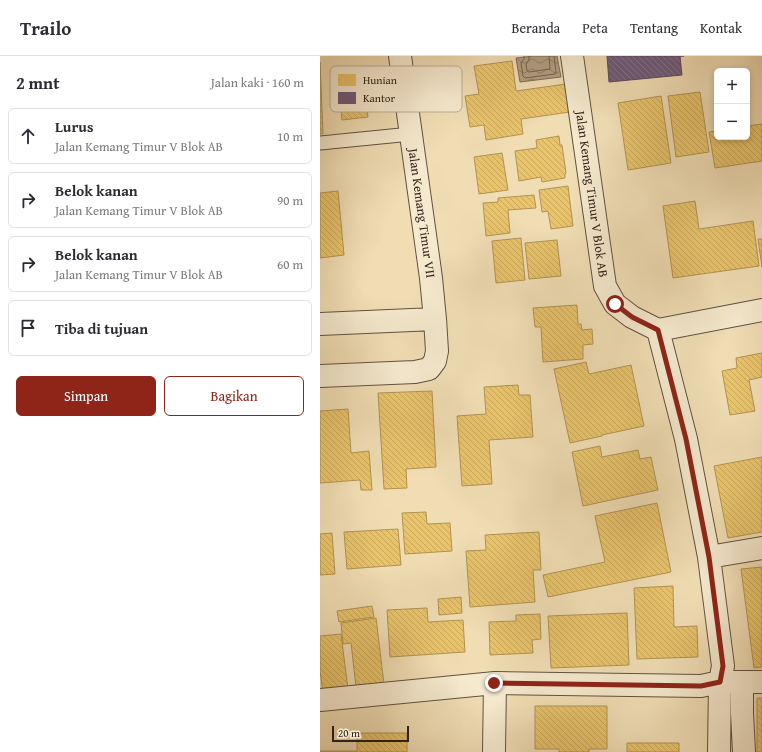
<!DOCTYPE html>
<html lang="id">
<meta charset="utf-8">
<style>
body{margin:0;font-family:"Gentium Book Plus",serif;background:#f7f7f7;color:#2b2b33}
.controls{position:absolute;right:12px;top:12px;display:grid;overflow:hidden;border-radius:6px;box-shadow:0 2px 6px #0003}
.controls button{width:36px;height:36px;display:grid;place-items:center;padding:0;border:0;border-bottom:1px solid #e1e1e2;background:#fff;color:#2b2b33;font:20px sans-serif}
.scale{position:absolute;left:12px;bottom:10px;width:77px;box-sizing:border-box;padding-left:4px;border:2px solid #33221a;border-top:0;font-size:11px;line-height:14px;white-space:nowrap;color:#33221a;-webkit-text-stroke:3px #f5e9ce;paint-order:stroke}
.stop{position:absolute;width:12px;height:12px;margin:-9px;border:3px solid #8f2418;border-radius:50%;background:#fff}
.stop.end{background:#8f2418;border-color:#fff;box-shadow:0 1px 4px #0008}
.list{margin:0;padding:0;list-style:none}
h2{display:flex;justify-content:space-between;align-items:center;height:52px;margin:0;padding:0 16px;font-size:17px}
h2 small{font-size:13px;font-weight:400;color:#7c7c81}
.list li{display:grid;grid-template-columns:26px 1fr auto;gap:12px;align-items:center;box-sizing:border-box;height:56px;margin:0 8px 8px;padding:0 8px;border:1px solid #e1e1e2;border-radius:6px}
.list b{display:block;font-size:15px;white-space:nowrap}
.list p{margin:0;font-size:13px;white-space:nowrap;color:#7c7c81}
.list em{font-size:13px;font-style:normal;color:#7c7c81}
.actions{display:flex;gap:8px;padding:12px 16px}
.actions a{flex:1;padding:9px 0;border:1px solid #8f2418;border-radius:6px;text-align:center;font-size:14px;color:#8f2418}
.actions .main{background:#8f2418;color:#fff}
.icon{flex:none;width:22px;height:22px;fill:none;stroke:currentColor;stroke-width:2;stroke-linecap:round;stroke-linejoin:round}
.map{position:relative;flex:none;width:442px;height:696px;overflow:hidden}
header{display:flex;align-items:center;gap:24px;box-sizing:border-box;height:56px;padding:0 20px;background:#fff;border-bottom:1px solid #e1e1e2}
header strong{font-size:19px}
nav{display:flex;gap:22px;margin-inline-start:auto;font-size:14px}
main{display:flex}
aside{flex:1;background:#fff}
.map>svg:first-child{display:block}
.water{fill:url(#water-waves);stroke:#7e6c57}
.homes{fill:url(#homes-back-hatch);stroke:#b29352}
.offices{fill:url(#offices-back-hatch);stroke:#5c485d}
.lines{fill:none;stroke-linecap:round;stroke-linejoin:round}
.shore{stroke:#72604d;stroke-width:1}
.service-casing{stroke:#625140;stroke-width:15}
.minor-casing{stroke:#625140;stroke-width:24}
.service{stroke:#f5e9ce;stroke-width:13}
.minor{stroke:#f5e9ce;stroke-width:22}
.route{stroke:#8f2418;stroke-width:5}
.labels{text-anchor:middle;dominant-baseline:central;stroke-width:4;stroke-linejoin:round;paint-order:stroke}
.street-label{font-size:13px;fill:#33221a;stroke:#f5e9ce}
.key{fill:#f5e9ce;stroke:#bbad98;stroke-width:1}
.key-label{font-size:11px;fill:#33221a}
</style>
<header>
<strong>Trailo</strong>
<nav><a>Beranda</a><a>Peta</a><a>Tentang</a><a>Kontak</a></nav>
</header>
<main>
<aside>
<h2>2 mnt<small>Jalan kaki · 160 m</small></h2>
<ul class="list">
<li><svg class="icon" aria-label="ahead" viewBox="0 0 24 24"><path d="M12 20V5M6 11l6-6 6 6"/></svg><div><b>Lurus</b><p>Jalan Kemang Timur V Blok AB</p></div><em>10 m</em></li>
<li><svg class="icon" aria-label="right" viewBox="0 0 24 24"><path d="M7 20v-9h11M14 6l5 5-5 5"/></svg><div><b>Belok kanan</b><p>Jalan Kemang Timur V Blok AB</p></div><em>90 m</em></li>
<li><svg class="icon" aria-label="right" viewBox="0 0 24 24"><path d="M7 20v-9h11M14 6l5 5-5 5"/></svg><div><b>Belok kanan</b><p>Jalan Kemang Timur V Blok AB</p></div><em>60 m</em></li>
<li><svg class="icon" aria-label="arrive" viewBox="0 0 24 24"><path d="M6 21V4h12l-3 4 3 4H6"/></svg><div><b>Tiba di tujuan</b></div></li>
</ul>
<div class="actions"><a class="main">Simpan</a><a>Bagikan</a></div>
</aside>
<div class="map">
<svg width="442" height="696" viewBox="0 0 442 696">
<defs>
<pattern id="water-waves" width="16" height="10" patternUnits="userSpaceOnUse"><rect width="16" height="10" fill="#b09d80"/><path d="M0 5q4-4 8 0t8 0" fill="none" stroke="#908068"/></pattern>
<pattern id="homes-back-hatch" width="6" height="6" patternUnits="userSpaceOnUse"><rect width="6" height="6" fill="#e9c46a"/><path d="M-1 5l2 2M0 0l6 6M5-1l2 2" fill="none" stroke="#c8a85b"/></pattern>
<pattern id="offices-back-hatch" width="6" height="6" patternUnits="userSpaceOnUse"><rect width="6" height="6" fill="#6d597a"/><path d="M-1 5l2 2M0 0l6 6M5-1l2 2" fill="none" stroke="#82728a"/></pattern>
</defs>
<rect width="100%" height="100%" fill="#f0ddb4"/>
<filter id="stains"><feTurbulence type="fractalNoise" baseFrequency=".005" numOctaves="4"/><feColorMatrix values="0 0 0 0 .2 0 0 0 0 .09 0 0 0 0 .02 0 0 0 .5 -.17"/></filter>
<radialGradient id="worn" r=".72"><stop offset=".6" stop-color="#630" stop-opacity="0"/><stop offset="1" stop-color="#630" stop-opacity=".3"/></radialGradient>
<path class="water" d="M 214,0 L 237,0 L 241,21 L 200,26 L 196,2 Z"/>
<path class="homes" d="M 192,5 L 196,35 L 246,28 L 250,56 L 201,63 L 203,78 L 166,84 L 164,69 L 150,71 L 145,40 L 159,38 L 154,10 Z
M 0,6 L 3,78 L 0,78 Z
M 45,33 L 48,61 L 22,64 L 19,35 Z
M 380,36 L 389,96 L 356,101 L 348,40 Z
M 341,40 L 351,107 L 308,114 L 298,47 Z
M 442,68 L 442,105 L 395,112 L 389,76 L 397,75 L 397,81 L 427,81 L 427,70 Z
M 239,80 L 240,89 L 242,89 L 246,117 L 245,118 L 245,122 L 222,126 L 221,121 L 199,125 L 195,95 L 217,92 L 216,84 Z
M 182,97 L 188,134 L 159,138 L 154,101 Z
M 248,130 L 253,170 L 231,173 L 228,155 L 222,156 L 219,134 Z
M 18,135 L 24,199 L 0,202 L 0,137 Z
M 214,139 L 216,152 L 188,154 L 190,177 L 166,180 L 163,147 L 178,146 L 178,142 Z
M 375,145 L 379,173 L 433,165 L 439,210 L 353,222 L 343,150 Z
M 201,182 L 205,224 L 176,227 L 172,185 Z
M 438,183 L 442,183 L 442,211 Z
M 237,184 L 241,220 L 209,223 L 205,187 Z
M 257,249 L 258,268 L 261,268 L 262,274 L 272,273 L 273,288 L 263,289 L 263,303 L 223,306 L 221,271 L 215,271 L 213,252 Z
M 442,297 L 442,321 L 429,324 L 435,355 L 410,359 L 402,315 L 417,312 L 416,302 Z
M 266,306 L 269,318 L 311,309 L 324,370 L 282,379 L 282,380 L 250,387 L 234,313 Z
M 198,329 L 199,339 L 210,339 L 213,381 L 169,384 L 172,428 L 142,430 L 137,360 L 166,358 L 164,331 Z
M 112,335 L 116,411 L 86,413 L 87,432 L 64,433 L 58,337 Z
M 28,353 L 31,397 L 49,395 L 52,434 L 41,434 L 40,424 L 0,427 L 0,355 Z
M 280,390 L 282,401 L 318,394 L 320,403 L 331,401 L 338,434 L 263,450 L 252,396 Z
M 442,401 L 442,476 L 408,482 L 394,410 Z
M 337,447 L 351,516 L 228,541 L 223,519 L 285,506 L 275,460 Z
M 106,456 L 107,468 L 130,467 L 132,495 L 85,498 L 82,457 Z
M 78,473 L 81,509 L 27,513 L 24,476 Z
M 219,476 L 221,514 L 213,514 L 215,546 L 150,551 L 146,495 L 166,494 L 165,479 Z
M 12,477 L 15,518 L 0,519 L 0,478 Z
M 442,511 L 442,611 L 434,612 L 421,513 Z
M 353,530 L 354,571 L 377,570 L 378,601 L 317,603 L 314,532 Z
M 141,541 L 142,557 L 119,559 L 118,543 Z
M 52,550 L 54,561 L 19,566 L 17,555 Z
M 107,552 L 108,566 L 143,564 L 145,596 L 70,601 L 67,554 Z
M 307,557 L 309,609 L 231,612 L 228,560 Z
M 220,558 L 221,583 L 212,584 L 213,597 L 170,599 L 169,566 L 196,565 L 196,559 Z
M 56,562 L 64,628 L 36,631 L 31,587 L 23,588 L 21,567 Z
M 21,578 L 28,633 L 3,636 L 0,615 L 0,580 Z
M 437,642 L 442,642 L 442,696 L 437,696 Z
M 215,650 L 287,650 L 287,693 L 269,693 L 269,696 L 239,696 L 239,693 L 215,693 Z
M 37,677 L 87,677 L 87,696 L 0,696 L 0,695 L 37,695 Z
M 307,687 L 359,687 L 359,696 L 307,696 Z"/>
<path class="offices" d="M 287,0 L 364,0 L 360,0 L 362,19 L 289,26 Z"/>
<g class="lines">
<path class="shore" d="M 204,0 L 204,3 L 201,7 L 203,20 L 205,22 L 235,18 L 236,16 L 234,0
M 209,0 L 209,4 L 206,8 L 207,15 L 209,16 L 230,13 L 230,12 L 229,0"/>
<defs>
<path id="service" d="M 0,87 L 91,78"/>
<path id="minor" d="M 0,268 L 115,263
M 338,274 L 442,254
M 0,320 L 95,316 L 109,313 L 115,305 L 117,295 L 115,263 L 111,222 L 80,0
M 389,501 L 442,492
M 422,626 L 422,657 L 424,696
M 0,644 L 175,627 L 381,630 L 400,626 L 403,610 L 389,501 L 366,383 L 338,274 L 312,261 L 295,248 L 285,230 L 252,0
M 174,696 L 175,627
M 399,696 L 400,626 L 442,626"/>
</defs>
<use href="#service" class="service-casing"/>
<use href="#minor" class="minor-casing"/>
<use href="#service" class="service"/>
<use href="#minor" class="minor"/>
</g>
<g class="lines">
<path class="route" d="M 174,627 L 381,630 L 400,626 L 403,610 L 389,501 L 366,383 L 338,274 L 312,261 L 295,248"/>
</g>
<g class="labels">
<g class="street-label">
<text transform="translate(272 138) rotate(82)">Jalan Kemang Timur V Blok AB</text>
<text transform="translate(102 157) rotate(82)">Jalan Kemang Timur VII</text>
</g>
</g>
<rect x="10" y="10" width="132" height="46" rx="6" class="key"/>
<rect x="18" y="18" width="18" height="12" fill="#e9c46a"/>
<rect x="18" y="36" width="18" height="12" fill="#6d597a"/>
<g class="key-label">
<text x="43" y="28">Hunian</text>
<text x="43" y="46">Kantor</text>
</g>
<rect width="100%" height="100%" filter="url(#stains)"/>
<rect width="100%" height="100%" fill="url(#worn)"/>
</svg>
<div class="controls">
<button>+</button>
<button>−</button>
</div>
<div class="scale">20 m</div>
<div class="stop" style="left:295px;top:248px"></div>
<div class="stop end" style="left:174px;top:627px"></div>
</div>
</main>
